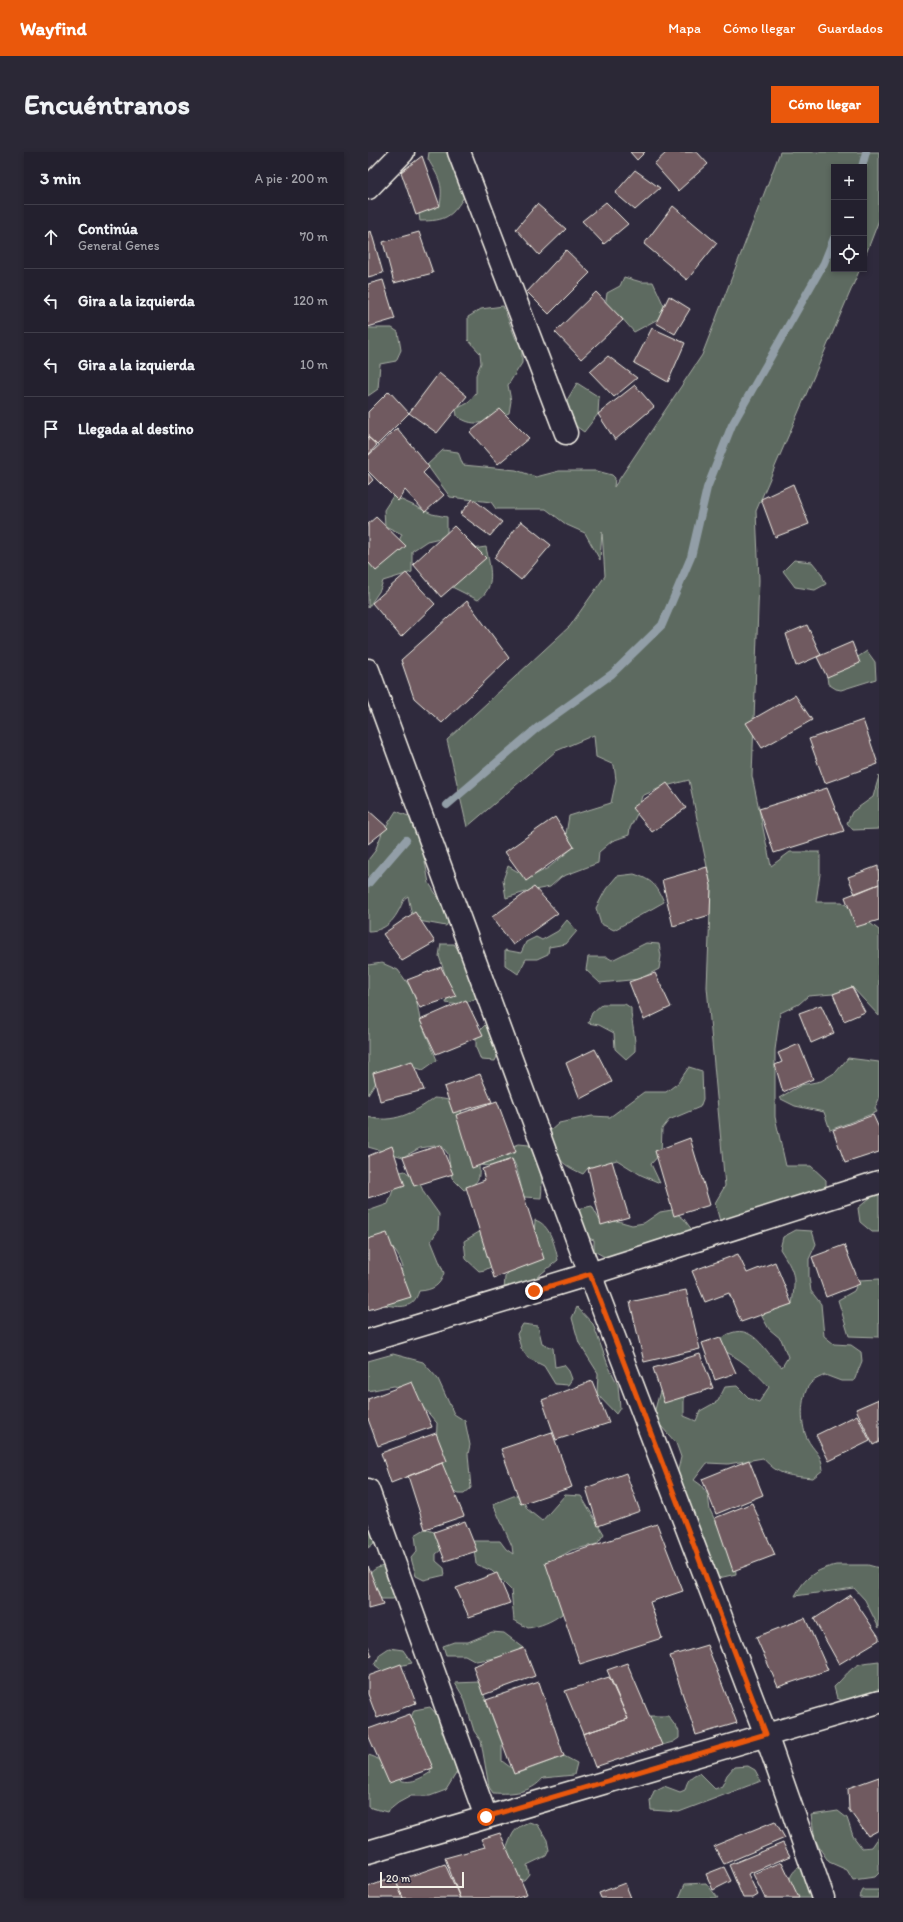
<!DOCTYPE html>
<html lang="es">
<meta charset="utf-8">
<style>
body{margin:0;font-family:Itim,sans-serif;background:#2b2836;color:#f1f3f6}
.controls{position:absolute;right:12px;top:12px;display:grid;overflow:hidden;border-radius:0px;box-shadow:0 2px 6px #0003}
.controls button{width:36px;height:36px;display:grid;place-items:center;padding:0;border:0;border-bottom:1px solid #403e4a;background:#23202e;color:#f1f3f6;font:20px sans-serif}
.scale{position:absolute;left:12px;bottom:10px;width:84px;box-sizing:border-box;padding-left:4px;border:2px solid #f4f1e8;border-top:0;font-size:11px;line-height:14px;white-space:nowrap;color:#f4f1e8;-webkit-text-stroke:3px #2f2a3d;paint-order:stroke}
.stop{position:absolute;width:12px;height:12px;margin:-9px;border:3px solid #ea580c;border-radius:50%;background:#fff}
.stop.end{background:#ea580c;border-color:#fff;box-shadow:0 1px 4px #0008}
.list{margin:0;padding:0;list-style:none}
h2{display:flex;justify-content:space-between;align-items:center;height:52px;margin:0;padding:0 16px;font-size:17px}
h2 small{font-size:13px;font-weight:400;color:#a3a3aa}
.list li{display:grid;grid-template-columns:26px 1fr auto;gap:12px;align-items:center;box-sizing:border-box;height:64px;padding:0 16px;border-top:1px solid #403e4a}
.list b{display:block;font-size:15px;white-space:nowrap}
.list p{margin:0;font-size:13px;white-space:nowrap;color:#a3a3aa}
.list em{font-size:13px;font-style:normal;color:#a3a3aa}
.icon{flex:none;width:22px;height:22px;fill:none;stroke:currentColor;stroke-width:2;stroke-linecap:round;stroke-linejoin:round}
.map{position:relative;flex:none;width:511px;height:1746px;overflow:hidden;border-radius:0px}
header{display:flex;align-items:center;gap:24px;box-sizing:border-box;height:56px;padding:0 20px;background:#ea580c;color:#fff}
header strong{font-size:19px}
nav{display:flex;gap:22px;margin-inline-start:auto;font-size:14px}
.intro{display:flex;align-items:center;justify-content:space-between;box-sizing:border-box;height:96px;padding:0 24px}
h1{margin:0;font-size:28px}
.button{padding:10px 18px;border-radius:0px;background:#ea580c;color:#fff;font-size:14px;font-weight:700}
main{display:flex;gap:24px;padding:0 24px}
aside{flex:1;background:#23202e;border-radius:0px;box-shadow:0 2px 6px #0003}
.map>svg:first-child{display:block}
.green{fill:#5d6b61;stroke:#a8aea4}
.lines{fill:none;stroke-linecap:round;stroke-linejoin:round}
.stream{stroke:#929ea7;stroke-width:8}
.building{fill:#705a60;stroke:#f4f1e8}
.street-casing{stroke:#f4f1e8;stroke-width:25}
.street{stroke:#2f2a3d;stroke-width:22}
.route{stroke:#ea580c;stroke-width:5}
</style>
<header>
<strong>Wayfind</strong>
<nav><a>Mapa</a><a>Cómo llegar</a><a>Guardados</a></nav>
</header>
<div class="intro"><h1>Encuéntranos</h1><a class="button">Cómo llegar</a></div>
<main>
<aside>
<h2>3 min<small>A pie · 200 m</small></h2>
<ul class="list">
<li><svg class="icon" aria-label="ahead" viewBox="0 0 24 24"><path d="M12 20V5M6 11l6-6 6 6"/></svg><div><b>Continúa</b><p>General Genes</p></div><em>70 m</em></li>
<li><svg class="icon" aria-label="left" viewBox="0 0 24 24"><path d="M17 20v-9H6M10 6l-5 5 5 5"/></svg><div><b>Gira a la izquierda</b></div><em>120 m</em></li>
<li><svg class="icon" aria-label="left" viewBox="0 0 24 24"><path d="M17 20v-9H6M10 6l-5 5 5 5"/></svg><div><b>Gira a la izquierda</b></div><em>10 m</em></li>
<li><svg class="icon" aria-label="arrive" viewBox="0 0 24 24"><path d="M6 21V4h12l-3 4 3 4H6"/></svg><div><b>Llegada al destino</b></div></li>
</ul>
</aside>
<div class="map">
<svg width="511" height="1746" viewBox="0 0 511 1746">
<rect width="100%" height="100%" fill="#2f2a3d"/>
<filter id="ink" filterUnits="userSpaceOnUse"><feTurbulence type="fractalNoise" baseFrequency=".025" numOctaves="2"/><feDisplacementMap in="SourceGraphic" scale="8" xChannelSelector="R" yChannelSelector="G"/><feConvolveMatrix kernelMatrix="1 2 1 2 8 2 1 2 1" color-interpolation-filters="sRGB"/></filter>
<g filter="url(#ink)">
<path class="green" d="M 61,0 L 77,0 L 82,3 L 97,43 C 84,65 78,69 52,69 L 51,62 L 58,55 L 72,53 C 76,31 70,25 60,7 Z
M 412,0 L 511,0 L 511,68 L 496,107 L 496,15 L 466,15 L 466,117 L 492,117 L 388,359 L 391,428 L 384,624 L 403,714 L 422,700 L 452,700 L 452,722 L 448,750 L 474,750 L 511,778 L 511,864 L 484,835 L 465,842 L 440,844 L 431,852 L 412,861 L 407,898 L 407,965 L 418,1014 L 443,1014 L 458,1028 L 458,1047 L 353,1073 L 347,1051 L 357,1034 L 339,835 L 343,734 L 321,628 L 294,635 L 274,644 L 269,662 L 262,676 L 261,683 L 244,689 L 231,700 L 230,711 L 193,725 L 182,735 L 161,739 L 138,746 L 135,728 L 140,714 L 161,726 L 180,716 L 206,695 L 198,682 L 201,664 L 243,651 L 248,628 L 246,613 L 228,605 L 226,583 L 188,599 L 99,675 L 79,588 L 202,474 L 237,424 L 234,379 L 232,408 L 217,381 L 199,373 L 178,357 L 128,357 L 123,350 L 82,345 L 59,313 L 75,298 L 90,300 L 95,313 L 148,318 L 168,325 L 191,319 L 229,319 L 244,323 L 247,326 L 246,335 L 334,203 Z
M 256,125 L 273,130 L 285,130 L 296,154 L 290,167 L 266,180 L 252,164 L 237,155 L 239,141 L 252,134 Z
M 135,154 L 148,187 L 154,195 L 154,211 L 140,233 L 143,249 L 141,261 C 121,268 108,278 89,264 L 88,257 L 100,251 L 108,241 L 108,223 L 113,211 L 112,201 L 100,188 L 100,165 L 113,157 Z
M 0,176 L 24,176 L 30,180 L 33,198 L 28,209 L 12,212 L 10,237 L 0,244 Z
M 209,231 L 231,245 L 230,262 L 216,280 L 201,269 L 198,250 Z
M 25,344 L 64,362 L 79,365 L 79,381 L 72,386 L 59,389 L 44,399 L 44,420 L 15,429 L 12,438 L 0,456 L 0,407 L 29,394 L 34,382 L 17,374 L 16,358 Z
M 118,395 C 122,416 129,434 110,448 L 84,435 L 98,398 Z
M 426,408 L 444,410 L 453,421 L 458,432 L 447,438 L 427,435 L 415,419 Z
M 499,499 L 507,510 L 508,527 L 473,538 L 468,537 L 460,532 L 459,525 Z
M 511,624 L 511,677 L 485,678 L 479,671 L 484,660 L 505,645 Z
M 28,659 L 45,666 L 53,688 L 61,731 L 83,766 L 78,774 L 45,768 L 40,744 L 36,747 C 29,764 21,779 0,779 L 0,708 L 7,699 L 14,681 Z
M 266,722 C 284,728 289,733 296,750 L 246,778 L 233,772 L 228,756 L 238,737 L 249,724 Z
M 199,768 L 209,779 L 198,792 L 181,795 L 180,802 L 169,807 L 158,807 L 150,822 L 137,813 L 137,798 L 153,801 L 158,790 L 168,785 L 174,788 L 190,779 Z
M 278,791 L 291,792 L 293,804 L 291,817 L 272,827 L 232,831 L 218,818 L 220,805 L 239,805 L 244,808 Z
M 73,792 L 86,792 L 98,809 L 100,824 L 107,835 L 110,845 C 100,851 89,854 78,851 L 81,834 L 71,804 Z
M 14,811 L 30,818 L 43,836 L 49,851 L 52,868 L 69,908 L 55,918 L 36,912 L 16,918 L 0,943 L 0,813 Z
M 234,852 L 257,852 L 263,856 C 263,871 268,884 267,899 L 258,907 L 247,897 L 246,881 L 231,873 L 220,871 L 224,861 Z
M 118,872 L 133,896 L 127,909 L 113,908 L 108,896 L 108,882 Z
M 480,906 L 511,910 L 511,947 L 507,956 L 509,960 L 462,978 L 456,960 L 427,954 L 411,946 L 433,933 L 453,929 L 468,920 Z
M 321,915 L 334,919 L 335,947 L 332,955 L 301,968 L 294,977 L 293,1001 L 283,1012 L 292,1031 L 273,1023 L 249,1008 L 220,1016 L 215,1022 C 190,1011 189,1006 181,980 L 191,971 L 224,964 L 242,965 L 276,940 L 298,940 L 310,931 Z
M 66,946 C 78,947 90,948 94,961 L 143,995 L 151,992 L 161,993 C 171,1010 176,1026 173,1046 L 156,1045 C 152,1034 150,1014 144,1007 L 122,1014 L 111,1013 C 112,1029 110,1030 96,1038 L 84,1026 L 80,1002 L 73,993 L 52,996 L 35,1005 L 0,995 L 0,965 C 24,972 47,961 66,946 Z
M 37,1019 L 52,1032 L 56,1041 L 71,1062 L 70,1078 L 63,1089 L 76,1121 C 72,1134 65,1138 51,1139 C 45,1158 33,1155 16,1153 L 8,1143 L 26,1129 L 35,1115 C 27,1093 22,1093 0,1088 L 0,1059 L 20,1052 L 25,1038 L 28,1021 Z
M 510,1039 L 511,1040 L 511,1080 L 504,1080 L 492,1070 L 490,1056 Z
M 224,1054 L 232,1069 L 250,1069 L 264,1073 L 276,1071 L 292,1060 L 304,1058 L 316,1067 L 324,1078 L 244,1109 L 226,1099 L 226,1088 L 211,1083 L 209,1057 Z
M 167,1068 C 182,1072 187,1094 190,1108 L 168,1126 L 166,1139 L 136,1138 L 137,1125 L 166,1085 Z
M 116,1077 L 126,1113 L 117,1118 L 111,1119 L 98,1107 L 96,1089 Z
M 428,1078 L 444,1079 L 448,1092 L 441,1107 L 441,1125 L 443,1139 L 453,1152 L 456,1184 L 466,1192 L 483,1193 L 493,1200 L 494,1209 L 486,1229 L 473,1229 L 457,1223 C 453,1225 447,1227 444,1230 C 432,1240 432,1272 439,1286 C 445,1299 454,1301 455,1318 L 445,1326 C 423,1324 410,1324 395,1306 L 360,1312 L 339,1311 L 326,1328 L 333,1333 L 340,1343 L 342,1358 L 367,1409 L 368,1422 L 351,1426 L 341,1420 L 327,1383 L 328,1367 L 313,1348 L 309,1322 L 313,1305 L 308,1291 L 285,1265 L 292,1239 L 316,1245 L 316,1264 L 328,1269 L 332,1259 L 350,1249 L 357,1235 L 369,1234 L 382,1247 L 391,1250 L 401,1235 C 386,1218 371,1205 350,1196 L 350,1189 C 354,1187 359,1182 363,1181 C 387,1172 399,1204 414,1215 L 420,1205 L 413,1187 L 401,1177 L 392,1161 L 424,1152 C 428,1123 427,1121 412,1097 L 415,1085 Z
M 511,1127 L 511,1185 L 481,1184 L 470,1148 L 486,1139 L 491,1128 Z
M 209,1155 L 225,1172 L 240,1213 L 250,1233 L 252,1256 L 248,1262 L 229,1242 L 230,1221 L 211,1191 L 204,1166 Z
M 155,1172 L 170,1174 L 174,1191 L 185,1196 L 187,1215 L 196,1213 L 201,1219 L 204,1227 L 200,1233 L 187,1232 L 176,1214 L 160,1206 L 153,1196 L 149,1182 Z
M 25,1202 L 55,1210 L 70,1227 L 86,1262 L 97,1269 L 102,1293 L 100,1302 L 103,1336 L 96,1342 L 91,1342 L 78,1337 L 68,1297 L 69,1271 L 38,1236 L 26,1234 L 0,1239 L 0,1209 Z
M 148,1343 L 155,1347 L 159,1357 L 174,1369 L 197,1343 L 213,1344 L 236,1382 L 229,1392 L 204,1398 L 188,1407 L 194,1445 L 194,1462 C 183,1470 173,1474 160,1476 L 146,1468 L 143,1438 L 124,1419 L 108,1412 L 105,1389 L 132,1389 L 138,1397 L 145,1402 L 144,1394 L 125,1352 Z
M 0,1362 L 7,1365 L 6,1391 L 0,1396 Z
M 57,1377 L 66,1380 L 73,1398 L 68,1402 L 68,1409 L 76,1416 L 77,1423 L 56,1428 L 48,1424 L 43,1406 L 49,1399 L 47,1383 Z
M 468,1413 L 500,1413 L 511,1416 L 511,1476 L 497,1448 L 486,1436 L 427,1444 C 437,1425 447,1418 468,1413 Z
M 16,1414 L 30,1444 L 25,1447 L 13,1447 L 9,1436 L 0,1431 C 0,1420 6,1416 16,1414 Z
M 124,1480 L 136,1481 L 156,1496 L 148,1503 L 108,1509 L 97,1503 L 78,1503 L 75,1494 L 86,1490 L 100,1490 Z
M 21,1496 L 35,1498 L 44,1511 L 27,1515 L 17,1521 L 7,1513 L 12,1502 Z
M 511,1509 L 511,1555 L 490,1556 L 469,1546 L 466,1535 C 475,1527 484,1513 495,1511 C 500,1510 506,1510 511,1509 Z
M 111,1530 L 134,1591 L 134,1609 L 150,1621 L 196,1604 L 209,1611 L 206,1623 L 175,1626 C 163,1641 144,1642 125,1641 L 121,1635 L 113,1589 L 106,1579 L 96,1546 L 87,1531 Z
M 62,1555 L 71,1565 L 73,1579 L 81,1591 L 89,1620 L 78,1638 L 62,1644 L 43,1644 L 30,1651 L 19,1660 L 0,1655 L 0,1603 C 12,1606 11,1609 19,1618 C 34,1635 46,1631 63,1620 L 41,1571 L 46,1558 Z
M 282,1564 L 300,1564 L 311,1579 L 311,1586 L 305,1590 L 287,1595 L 281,1579 Z
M 380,1614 L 387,1618 L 393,1629 L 311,1660 L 283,1658 L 282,1649 L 286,1639 L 296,1634 L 312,1640 L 317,1638 C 319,1629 322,1624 331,1621 L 347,1637 L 354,1634 L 359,1623 L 366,1615 Z
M 470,1659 L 479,1666 L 485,1684 L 494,1696 L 504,1695 L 511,1685 L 511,1721 L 507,1725 L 485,1728 L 479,1718 L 461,1710 L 452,1697 L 447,1687 L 443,1663 Z
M 161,1670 L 170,1673 L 179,1688 L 181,1698 L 178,1704 L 159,1713 L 161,1722 L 156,1728 L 141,1728 L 128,1710 C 132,1705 137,1700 139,1695 C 145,1680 146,1676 161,1670 Z
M 439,1710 L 458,1746 L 421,1746 C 421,1725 420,1721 439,1710 Z
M 338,1731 L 350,1746 L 311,1746 L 317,1732 Z
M 495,1738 L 511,1738 L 511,1746 L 491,1746 Z"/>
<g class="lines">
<path class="stream" d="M 494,15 L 498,0
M 79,653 L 169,576 L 244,522 L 294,473 L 323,405 L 339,336 L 364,273 L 456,111 L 466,86
M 0,732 L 38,688"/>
</g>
<path class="building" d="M 262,0 L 277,0 L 269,8 Z
M 299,0 L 329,0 L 340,12 L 310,39 L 286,12 Z
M 54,4 L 72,54 L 48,63 L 33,20 Z
M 267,18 L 292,36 L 267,58 L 247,41 Z
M 238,50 L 260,72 L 236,92 L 214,69 Z
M 169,52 L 198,77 L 171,103 L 148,77 Z
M 305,54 L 349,91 L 319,128 L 276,92 Z
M 3,79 L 15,121 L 0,125 L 0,80 Z
M 51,80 L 65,121 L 26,131 L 15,90 Z
M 198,98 L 222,121 L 181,162 L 159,140 Z
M 15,128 L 27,167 L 0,175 L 0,132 Z
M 228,140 L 255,168 L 213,207 L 187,180 Z
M 301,144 L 322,157 L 307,182 L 288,171 Z
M 284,176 L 317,191 L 300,230 L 266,211 Z
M 240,204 L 269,226 L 246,245 L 222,220 Z
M 71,221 L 99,244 L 69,281 L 41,261 Z
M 267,233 L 286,255 L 247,288 L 230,262 Z
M 21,239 L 41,261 L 9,293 L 0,285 L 0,260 Z
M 132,257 L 161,286 L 130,312 L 102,280 Z
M 29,276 L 61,315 L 55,321 L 76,343 L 57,360 L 37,338 L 30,349 L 0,319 L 0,304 Z
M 0,285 L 9,293 L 0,303 Z
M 0,321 L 5,328 L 0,333 Z
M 425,332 L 441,372 L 407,385 L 393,347 Z
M 105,347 L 134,370 L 122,384 L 92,362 Z
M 8,365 L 38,394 L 8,419 L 0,410 L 0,372 Z
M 153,369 L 183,393 L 153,428 L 126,406 Z
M 86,374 L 118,406 L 73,445 L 45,412 Z
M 38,421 L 67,452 L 33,485 L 4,451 Z
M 99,449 L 141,506 L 74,571 L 46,546 L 33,508 Z
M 439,473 L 453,503 L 428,514 L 418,482 Z
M 484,490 L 492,511 L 459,525 L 449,505 Z
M 427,543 L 444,568 L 394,596 L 378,571 Z
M 495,568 L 510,612 L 457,631 L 441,587 Z
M 299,631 L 318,656 L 284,680 L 264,656 Z
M 459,636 L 476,679 L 406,701 L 391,657 Z
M 0,658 L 20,676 L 0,692 Z
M 187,665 L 206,695 L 158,729 L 137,700 Z
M 510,714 L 511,732 L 487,742 L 480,725 Z
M 339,715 L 343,734 L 342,763 L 305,774 L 294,728 Z
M 511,732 L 511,768 L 488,775 L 477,745 Z
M 166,735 L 190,761 L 145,793 L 124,765 Z
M 47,760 L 67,790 L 34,809 L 15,782 Z
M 73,815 L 88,844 L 52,856 L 39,828 Z
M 287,821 L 303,855 L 276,868 L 261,830 Z
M 484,835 L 497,860 L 476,869 L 465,842 Z
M 98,848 L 115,883 L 68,902 L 52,868 Z
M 453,853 L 466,881 L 443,891 L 431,861 Z
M 431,892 L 445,927 L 415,940 L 407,913 L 414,910 L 410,901 Z
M 227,897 L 244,930 L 212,947 L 198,911 Z
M 44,909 L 56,938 L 12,949 L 5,921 Z
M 112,922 L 124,950 L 85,961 L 76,935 Z
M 129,949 L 148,1000 L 104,1016 L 88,963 Z
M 505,963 L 511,976 L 511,1000 L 477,1011 L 465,978 Z
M 322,986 L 342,1053 L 306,1064 L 287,999 Z
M 73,993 L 85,1022 L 46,1034 L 35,1005 Z
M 24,994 L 37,1034 L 0,1046 L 0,1004 Z
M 144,1007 L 176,1107 L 126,1126 L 98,1035 L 117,1028 L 114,1017 Z
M 244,1009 L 261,1065 L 233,1073 L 220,1016 Z
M 19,1081 L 43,1145 L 0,1158 L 0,1087 Z
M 476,1093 L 492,1132 L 458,1145 L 444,1105 Z
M 370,1102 L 379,1121 L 407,1110 L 424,1152 L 373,1170 L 361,1141 L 337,1150 L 324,1119 Z
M 318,1138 L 332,1197 L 276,1210 L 262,1150 Z
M 352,1185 L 368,1221 L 347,1228 L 334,1191 Z
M 332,1202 L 345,1236 L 296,1251 L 285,1216 Z
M 224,1229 L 241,1271 L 188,1288 L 174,1248 Z
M 44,1230 L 64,1275 L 10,1294 L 0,1267 L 0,1247 Z
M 511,1247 L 511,1290 L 505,1293 L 488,1257 Z
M 489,1263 L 502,1289 L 461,1309 L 448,1283 Z
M 184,1280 L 204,1335 L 153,1352 L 133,1297 Z
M 68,1281 L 79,1309 L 23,1331 L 13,1301 Z
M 381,1308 L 395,1343 L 348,1362 L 334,1327 Z
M 74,1311 L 96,1364 L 57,1377 L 40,1324 Z
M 258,1321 L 272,1359 L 230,1374 L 218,1336 Z
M 384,1351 L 407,1403 L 365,1419 L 347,1366 Z
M 97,1369 L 109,1399 L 77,1409 L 66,1380 Z
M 289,1372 L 315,1439 L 282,1450 L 294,1486 L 212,1512 L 177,1410 Z
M 0,1414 L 15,1453 L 0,1457 Z
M 129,1421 L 142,1451 L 101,1465 L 88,1436 Z
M 483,1443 L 511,1485 L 511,1488 L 471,1512 L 446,1467 Z
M 437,1466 L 460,1518 L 410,1535 L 388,1485 Z
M 339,1493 L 369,1571 L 328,1583 L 302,1504 Z
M 0,1494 L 4,1504 L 0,1505 Z
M 156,1496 L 167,1524 L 115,1543 L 105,1514 Z
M 259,1511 L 294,1593 L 227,1615 L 215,1582 L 260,1567 L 239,1518 Z
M 33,1512 L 48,1551 L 9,1566 L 0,1542 L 0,1524 Z
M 241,1525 L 260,1567 L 215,1582 L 197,1539 Z
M 171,1530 L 196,1604 L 146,1622 L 118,1548 Z
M 42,1562 L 65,1616 L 21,1631 L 0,1583 L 0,1577 Z
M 511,1625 L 511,1678 L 500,1684 L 481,1658 L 480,1636 Z
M 407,1669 L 417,1686 L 356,1712 L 346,1694 Z
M 132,1681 L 159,1742 L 146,1746 L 92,1746 L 77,1706 L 117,1695 L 113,1687 Z
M 415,1691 L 422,1704 L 380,1722 L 390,1743 L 385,1746 L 375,1746 L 361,1713 Z
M 414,1710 L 431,1746 L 397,1746 L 385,1722 Z
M 77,1712 L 92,1746 L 35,1746 L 28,1729 Z
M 356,1715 L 363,1729 L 345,1738 L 338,1722 Z
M 26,1725 L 35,1746 L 0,1746 L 0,1735 Z
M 257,1731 L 263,1746 L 233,1746 L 231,1741 Z"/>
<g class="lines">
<defs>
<path id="street" d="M 91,0 L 198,281
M 0,36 L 35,0
M 0,518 L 222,1122 L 398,1583 L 455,1746
M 0,1189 L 222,1122 L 511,1030
M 0,1338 L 118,1665
M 0,1700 L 511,1550"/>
</defs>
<use href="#street" class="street-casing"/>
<use href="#street" class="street"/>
</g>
</g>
<g class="lines" filter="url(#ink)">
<path class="route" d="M 118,1665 L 398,1582 L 222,1122 L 166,1139"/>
</g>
</svg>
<div class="controls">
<button>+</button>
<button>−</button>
<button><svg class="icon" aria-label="locate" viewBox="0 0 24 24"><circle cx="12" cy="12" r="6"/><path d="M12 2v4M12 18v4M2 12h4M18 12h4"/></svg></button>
</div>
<div class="scale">20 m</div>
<div class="stop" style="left:118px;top:1665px"></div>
<div class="stop end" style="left:166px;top:1139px"></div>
</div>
</main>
